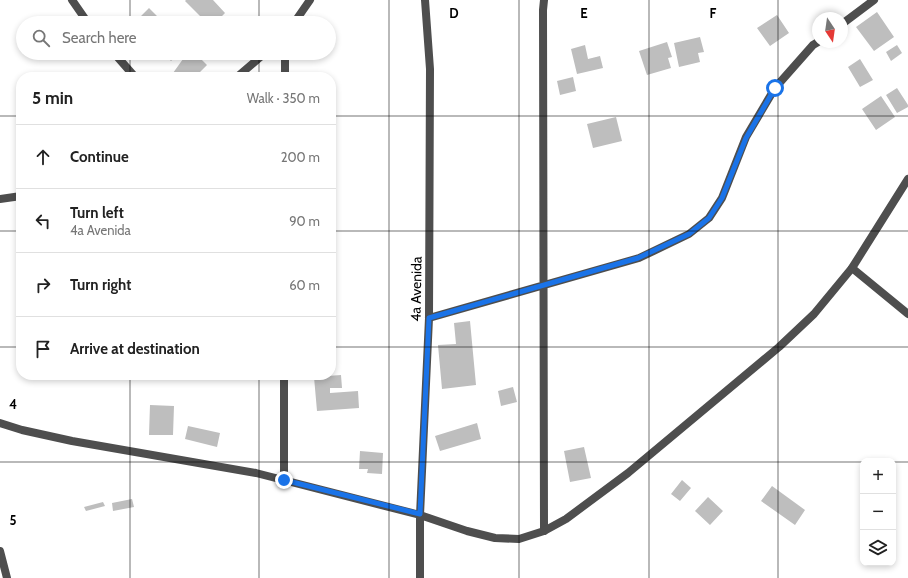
<!DOCTYPE html>
<meta charset="utf-8">
<style>
body{margin:0;font-family:Cabin,sans-serif;background:#f2f2f2;color:#222}
.controls{position:absolute;right:12px;bottom:12px;display:grid;overflow:hidden;border-radius:8px;box-shadow:0 2px 6px #0003}
.controls button{width:36px;height:36px;display:grid;place-items:center;padding:0;border:0;border-bottom:1px solid #e0e0e0;background:#fff;color:#222;font:20px sans-serif}
.compass{position:absolute;left:812px;top:12px;width:36px;height:36px;border-radius:50%;background:#fff;box-shadow:0 2px 6px #0003;rotate:167deg}
.stop{position:absolute;width:12px;height:12px;margin:-9px;border:3px solid #1a73e8;border-radius:50%;background:#fff}
.stop.end{background:#1a73e8;border-color:#fff;box-shadow:0 1px 4px #0008}
.list{margin:0;padding:0;list-style:none}
h2{display:flex;justify-content:space-between;align-items:center;height:52px;margin:0;padding:0 16px;font-size:17px}
h2 small{font-size:13px;font-weight:400;color:#767676}
.list li{display:grid;grid-template-columns:26px 1fr auto;gap:12px;align-items:center;box-sizing:border-box;height:64px;padding:0 16px;border-top:1px solid #e0e0e0}
.list b{display:block;font-size:15px;white-space:nowrap}
.list p{margin:0;font-size:13px;white-space:nowrap;color:#767676}
.list em{font-size:13px;font-style:normal;color:#767676}
.icon{flex:none;width:22px;height:22px;fill:none;stroke:currentColor;stroke-width:2;stroke-linecap:round;stroke-linejoin:round}
.map{position:relative;flex:none;width:908px;height:578px;overflow:hidden}
.search{position:absolute;background:#fff;box-shadow:0 2px 6px #0003;left:16px;top:16px;width:320px;height:44px;display:flex;align-items:center;gap:10px;box-sizing:border-box;padding:0 14px;border-radius:22px;color:#767676;font-size:15px}
.panel{position:absolute;background:#fff;box-shadow:0 2px 6px #0003;left:16px;top:72px;width:320px;height:308px;border-radius:16px}
.map>svg:first-child{display:block}
.building{fill:#bebebe}
.lines{fill:none;stroke-linecap:round;stroke-linejoin:round}
.minor{stroke:#4e4e4e;stroke-width:8}
.tertiary{stroke:#4e4e4e;stroke-width:8}
.route{stroke:#1a73e8;stroke-width:5}
.grid{fill:none;stroke:#000;stroke-width:1;stroke-opacity:0.55}
.labels{text-anchor:middle;dominant-baseline:central;stroke-width:3;stroke-linejoin:round;paint-order:stroke}
.street-label{font-size:14px;fill:#000;stroke:#fff}
.grid-label{font-size:13px;text-anchor:middle;font-weight:bold;fill:#000;stroke:#fff;stroke-width:3;stroke-linejoin:round;paint-order:stroke}
</style>
<div class="map">
<svg width="908" height="578" viewBox="0 0 908 578">
<rect width="100%" height="100%" fill="#fff"/>
<path class="building" d="M 186,0 L 213,0 L 225,13 L 215,23 L 207,23 L 185,1 Z
M 149,8 L 164,23 L 134,23 Z
M 877,12 L 894,37 L 874,51 L 856,27 Z
M 777,15 L 789,33 L 770,46 L 757,28 Z
M 700,37 L 704,52 L 698,53 L 700,62 L 679,67 L 674,43 Z
M 667,42 L 672,57 L 668,58 L 671,68 L 647,75 L 639,51 Z
M 585,45 L 588,59 L 600,56 L 603,68 L 577,74 L 571,49 Z
M 897,45 L 902,53 L 891,61 L 886,52 Z
M 163,53 L 195,53 L 207,65 L 195,77 L 177,77 L 173,73 L 183,59 L 178,54 L 171,61 Z
M 860,59 L 873,80 L 860,87 L 848,67 Z
M 573,77 L 576,91 L 560,95 L 557,81 Z
M 897,88 L 908,105 L 908,107 L 897,113 L 886,95 Z
M 881,96 L 895,117 L 876,130 L 862,109 Z
M 616,117 L 622,141 L 593,148 L 587,124 Z
M 470,321 L 476,385 L 442,389 L 438,345 L 456,344 L 454,323 Z
M 179,375 L 224,375 L 224,380 L 179,380 Z
M 341,375 L 342,388 L 330,388 L 330,393 L 358,391 L 359,408 L 317,411 L 314,377 Z
M 513,387 L 517,402 L 501,406 L 498,391 Z
M 150,405 L 174,406 L 173,435 L 149,435 Z
M 477,423 L 481,439 L 440,451 L 435,436 Z
M 188,426 L 220,433 L 217,447 L 185,439 Z
M 584,447 L 591,478 L 570,482 L 564,451 Z
M 360,451 L 383,453 L 382,474 L 367,473 L 368,469 L 359,469 Z
M 682,480 L 691,488 L 680,501 L 671,494 Z
M 772,486 L 805,510 L 795,525 L 761,501 Z
M 708,497 L 723,511 L 710,525 L 695,511 Z
M 132,499 L 134,507 L 113,511 L 112,503 Z
M 103,502 L 105,506 L 86,511 L 84,507 Z"/>
<g class="lines">
<path class="minor" d="M 72,0 L 88,23
M 544,0 L 543,10 L 544,531
M 294,23 L 310,0
M 842,24 L 874,0
M 114,53 L 135,77
M 237,77 L 265,53
M 285,77 L 285,53
M 0,199 L 21,196
M 852,268 L 908,314
M 429,318 L 639,258 L 689,234 L 709,218 L 722,198 L 746,137 L 775,88 L 813,45 L 818,42
M 284,480 L 284,375
M 0,551 L 7,578"/>
<path class="tertiary" d="M 0,423 L 22,430 L 72,441 L 256,473 L 420,515 L 467,531 L 495,538 L 519,539 L 544,531 L 566,519 L 628,473 L 779,347 L 814,314 L 852,268 L 908,179
M 420,578 L 420,515 L 429,318 L 430,69 L 425,0"/>
</g>
<g class="lines">
<path class="route" d="M 284,480 L 420,514 L 429,318 L 638,258 L 689,234 L 709,218 L 722,198 L 746,138 L 775,88"/>
</g>
<path class="grid" d="M 130,0 L 130,23M 259,0 L 259,23M 389,0 L 389,578M 519,0 L 519,578M 649,0 L 649,578M 778,0 L 778,578M 130,53 L 130,77M 259,53 L 259,77M 0,116 L 21,116M 331,116 L 908,116M 0,231 L 21,231M 331,231 L 908,231M 0,347 L 21,347M 331,347 L 908,347M 130,375 L 130,578M 259,375 L 259,578M 0,462 L 863,462M 893,462 L 908,462"/>
<g class="labels">
<g class="street-label">
<text transform="translate(416 289) rotate(-89)">4a Avenida</text>
</g>
</g>
<g class="grid-label">
<text x="454" y="18">D</text>
<text x="584" y="18">E</text>
<text x="713" y="18">F</text>
<text x="13" y="409">4</text>
<text x="13" y="525">5</text>
</g>
</svg>
<div class="controls">
<button>+</button>
<button>−</button>
<button><svg class="icon" aria-label="layers" viewBox="0 0 24 24"><path d="M12 4l9 5-9 5-9-5zM3 14l9 5 9-5"/></svg></button>
</div>
<svg class="compass" viewBox="-18 -18 36 36"><path d="M0-13l5 13h-10z" fill="#e53935"/><path d="M0 13l5-13h-10z" fill="#767676"/></svg>
<div class="stop" style="left:775px;top:88px"></div>
<div class="stop end" style="left:284px;top:480px"></div>
<div class="search"><svg class="icon" aria-label="search" viewBox="0 0 24 24"><circle cx="10" cy="10" r="6"/><path d="M15 15l6 6"/></svg>Search here</div>
<section class="panel">
<h2>5 min<small>Walk · 350 m</small></h2>
<ul class="list">
<li><svg class="icon" aria-label="ahead" viewBox="0 0 24 24"><path d="M12 20V5M6 11l6-6 6 6"/></svg><div><b>Continue</b></div><em>200 m</em></li>
<li><svg class="icon" aria-label="left" viewBox="0 0 24 24"><path d="M17 20v-9H6M10 6l-5 5 5 5"/></svg><div><b>Turn left</b><p>4a Avenida</p></div><em>90 m</em></li>
<li><svg class="icon" aria-label="right" viewBox="0 0 24 24"><path d="M7 20v-9h11M14 6l5 5-5 5"/></svg><div><b>Turn right</b></div><em>60 m</em></li>
<li><svg class="icon" aria-label="arrive" viewBox="0 0 24 24"><path d="M6 21V4h12l-3 4 3 4H6"/></svg><div><b>Arrive at destination</b></div></li>
</ul>
</section>
</div>
